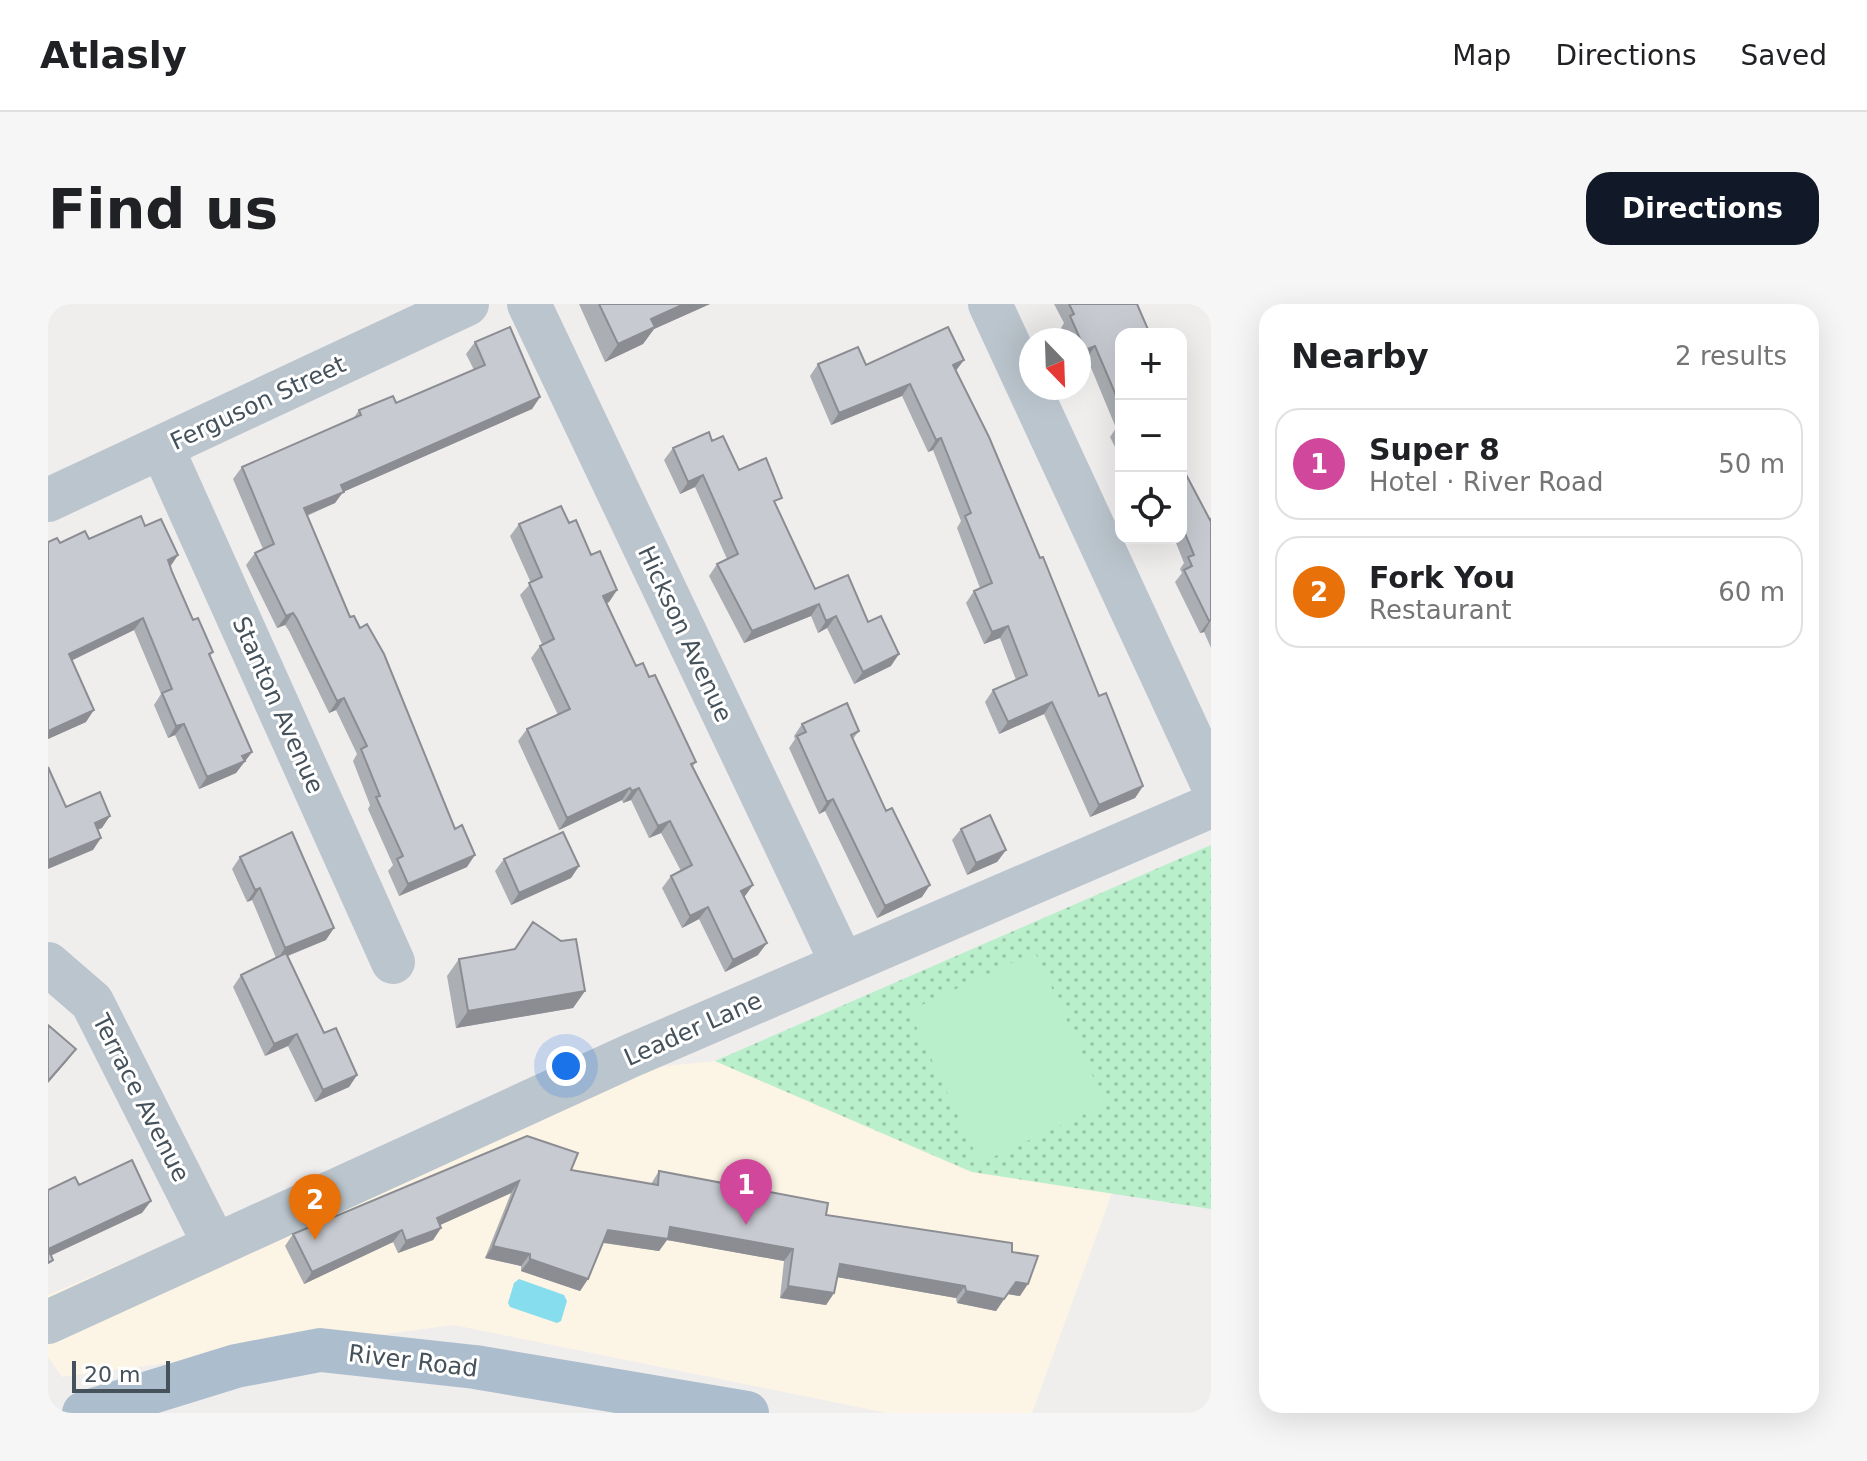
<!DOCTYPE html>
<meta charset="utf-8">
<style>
body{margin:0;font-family:"DejaVu Sans",sans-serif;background:#f6f6f6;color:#202124}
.controls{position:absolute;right:24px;top:24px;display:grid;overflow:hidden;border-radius:16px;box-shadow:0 8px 32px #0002}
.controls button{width:72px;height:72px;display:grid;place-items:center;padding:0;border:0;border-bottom:2px solid #e0e0e0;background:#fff;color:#202124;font:40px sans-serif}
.compass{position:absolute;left:971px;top:24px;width:72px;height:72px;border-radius:50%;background:#fff;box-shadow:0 8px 32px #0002;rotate:157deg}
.scale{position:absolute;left:24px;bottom:20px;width:98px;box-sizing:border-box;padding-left:8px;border:4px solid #45525b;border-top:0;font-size:22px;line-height:28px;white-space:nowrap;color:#45525b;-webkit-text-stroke:6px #fff;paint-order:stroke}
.you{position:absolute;left:518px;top:762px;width:28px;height:28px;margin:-20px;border:6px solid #fff;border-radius:50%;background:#1a73e8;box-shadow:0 0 0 12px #1a73e833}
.badge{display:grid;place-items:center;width:52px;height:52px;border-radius:50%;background:#111827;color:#fff;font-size:26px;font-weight:700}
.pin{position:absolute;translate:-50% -66px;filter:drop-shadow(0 2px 4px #0008)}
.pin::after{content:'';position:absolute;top:42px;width:28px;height:24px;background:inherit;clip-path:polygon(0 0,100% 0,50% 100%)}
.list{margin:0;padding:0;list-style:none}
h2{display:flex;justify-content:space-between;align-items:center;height:104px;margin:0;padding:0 32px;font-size:34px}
h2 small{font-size:26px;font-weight:400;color:#757577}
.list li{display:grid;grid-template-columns:52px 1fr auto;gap:24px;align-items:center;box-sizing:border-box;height:112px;margin:0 16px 16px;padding:0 16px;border:2px solid #e0e0e0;border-radius:24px}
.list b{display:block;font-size:30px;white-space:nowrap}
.list p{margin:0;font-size:26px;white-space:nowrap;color:#757577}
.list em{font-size:26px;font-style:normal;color:#757577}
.icon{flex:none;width:44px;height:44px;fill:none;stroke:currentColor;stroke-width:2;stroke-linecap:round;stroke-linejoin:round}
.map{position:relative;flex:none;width:1163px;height:1109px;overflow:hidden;border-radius:24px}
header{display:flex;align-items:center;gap:48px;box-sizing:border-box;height:112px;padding:0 40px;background:#fff;border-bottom:2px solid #e0e0e0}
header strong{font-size:38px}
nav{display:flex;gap:44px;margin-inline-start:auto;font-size:28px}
.intro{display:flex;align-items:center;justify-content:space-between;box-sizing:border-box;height:192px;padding:0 48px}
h1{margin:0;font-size:56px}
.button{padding:20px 36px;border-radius:24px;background:#111827;color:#fff;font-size:28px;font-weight:700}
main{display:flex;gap:48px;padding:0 48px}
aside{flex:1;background:#fff;border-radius:24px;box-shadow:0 8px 32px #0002}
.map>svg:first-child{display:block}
.commercial{fill:#fcf4e5}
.park{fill:url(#park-dots)}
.garden{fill:#b9efcb}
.water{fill:#85dded}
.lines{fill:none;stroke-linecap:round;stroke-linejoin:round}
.minor{stroke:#bbc5cd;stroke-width:44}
.major{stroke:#acbecd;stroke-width:44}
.wall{fill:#abaeb3}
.shaded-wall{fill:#8b8d92}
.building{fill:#c7cad0;stroke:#8b8d92;stroke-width:2}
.labels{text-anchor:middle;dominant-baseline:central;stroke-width:6;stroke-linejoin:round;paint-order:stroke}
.street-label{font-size:24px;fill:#45525b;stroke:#fff}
</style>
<header>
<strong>Atlasly</strong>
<nav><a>Map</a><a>Directions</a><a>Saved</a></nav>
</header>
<div class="intro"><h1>Find us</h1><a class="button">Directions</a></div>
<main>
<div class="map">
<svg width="1163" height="1109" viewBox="0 0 1163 1109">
<defs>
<pattern id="park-dots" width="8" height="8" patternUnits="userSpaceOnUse" patternTransform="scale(2)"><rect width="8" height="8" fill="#b9efcb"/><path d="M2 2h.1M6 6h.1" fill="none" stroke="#98c4a8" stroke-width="1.8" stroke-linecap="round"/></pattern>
</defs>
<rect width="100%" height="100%" fill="#f0eded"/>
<path class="commercial" d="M 667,757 L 923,868 L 1064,889 L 984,1109 L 839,1109 L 406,1021 L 14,1073 L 0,1053 L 0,991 L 512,773 Z"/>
<path class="park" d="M 1163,541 L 1163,905 L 924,868 L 667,757 Z"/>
<path class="garden" d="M 987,648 L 1058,800 L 932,859 L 861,707 Z"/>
<path class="water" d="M 471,975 L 516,991 L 519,997 L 513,1017 L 509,1019 L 462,1003 L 460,999 L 466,979 Z"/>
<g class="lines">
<path class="minor" d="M 481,0 L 794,659
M 942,0 L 1163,477
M 114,144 L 345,658
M 0,196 L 419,0
M 0,660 L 44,698 L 167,941
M 0,1018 L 582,752 L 1163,502"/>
<path class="major" d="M 36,1109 L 188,1062 L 272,1046 L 427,1063 L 699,1109"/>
</g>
<path class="wall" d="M 531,0 L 662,0 L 606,25 L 595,40 L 557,58 Z
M 1006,0 L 1089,0 L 1073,30 L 1073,155 L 1062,133 L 1068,124 L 1039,54 L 1031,57 L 1031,36 L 1019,36 L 1013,24 L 1016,19 Z
M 427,38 L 492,93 L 484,105 L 295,188 L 287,199 L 259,212 L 302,313 L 419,563 L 351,592 L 340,567 L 345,561 L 320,505 L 322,501 L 305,457 L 309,450 L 288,406 L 281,409 L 241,327 L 237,321 L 229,324 L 198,261 L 207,249 L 215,245 L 185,175 L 194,163 L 305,115 L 311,106 L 348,99 L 426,66 L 418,50 Z
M 770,60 L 818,61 L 908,67 L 1051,392 L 1095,482 L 1087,494 L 1042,513 L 996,410 L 951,430 L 937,398 L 945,386 L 968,376 L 952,334 L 936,340 L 918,299 L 926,287 L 932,284 L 909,224 L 913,217 L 885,146 L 880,148 L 854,92 L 783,121 L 762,72 Z
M 664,137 L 691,166 L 729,202 L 767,285 L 820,318 L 843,362 L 806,380 L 779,324 L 770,329 L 763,312 L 696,339 L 661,272 L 669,260 L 679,255 L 647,183 L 632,190 L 616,156 L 625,144 Z
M 1133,161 L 1162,216 L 1163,215 L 1163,344 L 1156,328 L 1152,329 L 1127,278 L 1134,269 L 1132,265 L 1136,259 L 1126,234 L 1133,234 Z
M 521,219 L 569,286 L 561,298 L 559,299 L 588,362 L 601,373 L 648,458 L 645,462 L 705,581 L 696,593 L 710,651 L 677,668 L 651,615 L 634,624 L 614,584 L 623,572 L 633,567 L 613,529 L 601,534 L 583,496 L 575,499 L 574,496 L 511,526 L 470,437 L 479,425 L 510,411 L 483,354 L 492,342 L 494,340 L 472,291 L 483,279 L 462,232 L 471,220 Z
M 97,222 L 130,251 L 122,262 L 145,316 L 165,348 L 162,352 L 204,448 L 188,469 L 151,485 L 127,431 L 120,434 L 106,401 L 113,390 L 86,326 L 23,357 L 38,418 L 0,435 L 12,239 L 41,235 Z
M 754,420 L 811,427 L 805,435 L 874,593 L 829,614 L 777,507 L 771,510 L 741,444 L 747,435 L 746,432 Z
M 913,525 L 958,546 L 949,558 L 919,571 L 904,536 Z
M 192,553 L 278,636 L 240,652 L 276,729 L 309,771 L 301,783 L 267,798 L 240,742 L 217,752 L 185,683 L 193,671 L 228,654 L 204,596 L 199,598 L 184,565 Z
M 456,555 L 531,562 L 523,574 L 463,601 L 447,567 Z
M 411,655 L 537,687 L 525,704 L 408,724 L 399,672 Z
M 523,866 L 603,880 L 611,867 L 778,911 L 964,948 L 972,992 L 960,990 L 948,1007 L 909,999 L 908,994 L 789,973 L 786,989 L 778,1001 L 732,994 L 736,957 L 619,936 L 611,947 L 555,939 L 540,975 L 532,987 L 473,967 L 473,962 L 437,954 L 463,889 L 392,921 L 393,924 L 385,936 L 350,949 L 345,938 L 256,980 L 237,942 L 245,930 Z"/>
<path class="shaded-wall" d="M 636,0 L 662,0 L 606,25 L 595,40 L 557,58 L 570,40 L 603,15 Z
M 1047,42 L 1039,54 L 1031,57 L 1031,55 L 1037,46 Z
M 916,56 L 907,68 L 905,61 Z
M 862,80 L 854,92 L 783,121 L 791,109 Z
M 492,93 L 484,105 L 295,188 L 287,199 L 247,216 L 256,204 L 293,181 Z
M 893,134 L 885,146 L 880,148 L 888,136 Z
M 655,171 L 647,183 L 632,190 L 640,178 Z
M 130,251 L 122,263 L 120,256 Z
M 569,286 L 561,298 L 547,304 L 555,292 Z
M 771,300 L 763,312 L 696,339 L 704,327 Z
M 245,309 L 237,321 L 229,324 L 238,312 Z
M 788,312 L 779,324 L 770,329 L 778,317 Z
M 95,314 L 86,326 L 12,362 L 21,350 Z
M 1163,316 L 1156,328 L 1152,329 L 1161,317 Z
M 960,322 L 952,334 L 936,340 L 944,328 Z
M 851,350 L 843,362 L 806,380 L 815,368 Z
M 296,394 L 288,406 L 281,409 L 289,397 Z
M 1004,398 L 996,410 L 951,430 L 960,418 Z
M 46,406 L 38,418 L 0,435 L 0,427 Z
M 136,420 L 127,431 L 120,434 L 128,422 Z
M 204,448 L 188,469 L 151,485 L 159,473 L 194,452 Z
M 1095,482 L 1087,494 L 1042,513 L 1051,501 Z
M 582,484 L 574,496 L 511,526 L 519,514 Z
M 591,484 L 583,496 L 575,499 L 584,487 Z
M 785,495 L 777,507 L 771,510 L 779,498 Z
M 62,512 L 54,524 L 38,531 L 47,519 Z
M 622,517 L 613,529 L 601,534 L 610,522 Z
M 53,534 L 45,546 L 0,565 L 0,556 Z
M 958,546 L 949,558 L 919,571 L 928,559 Z
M 427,551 L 419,563 L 351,592 L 360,580 Z
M 531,562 L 523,574 L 463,601 L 471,589 Z
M 705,581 L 697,592 L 684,599 L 693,587 Z
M 882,581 L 874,593 L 829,614 L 837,602 Z
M 212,584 L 204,596 L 199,598 L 207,586 Z
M 660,603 L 651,615 L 634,624 L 642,612 Z
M 286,624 L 278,636 L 229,656 L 237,644 Z
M 719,639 L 710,651 L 677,668 L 685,656 Z
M 537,687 L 525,704 L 408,724 L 420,707 Z
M 249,730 L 240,742 L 217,752 L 226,740 Z
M 28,745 L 19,757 L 0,779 L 0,777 Z
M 309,771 L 301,783 L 267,798 L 275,786 Z
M 471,877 L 463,889 L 381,926 L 389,914 Z
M 103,897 L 94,909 L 0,953 L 0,945 Z
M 622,923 L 745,945 L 736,957 L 619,936 L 611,947 L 551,938 L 560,926 Z
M 393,924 L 385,936 L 350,949 L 358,937 Z
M 354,926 L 345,938 L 256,980 L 264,968 Z
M 445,942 L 482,950 L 473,962 L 437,954 Z
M 482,955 L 540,975 L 532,987 L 473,967 Z
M 792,960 L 917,982 L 908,994 L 783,972 Z
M 968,978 L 980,980 L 972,992 L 959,990 Z
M 740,982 L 786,989 L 778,1001 L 732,994 Z
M 918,987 L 956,995 L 948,1007 L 909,999 Z"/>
<path class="building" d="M 551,0 L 636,0 L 603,15 L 607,23 L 570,40 Z
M 1021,0 L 1089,0 L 1102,30 L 1073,30 L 1073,103 L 1047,42 L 1037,46 L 1022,12 L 1026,10 Z
M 462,23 L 492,93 L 293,181 L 296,188 L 256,204 L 302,313 L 306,312 L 312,324 L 319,320 L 336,350 L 407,525 L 414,521 L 427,551 L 360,580 L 349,555 L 355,552 L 328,493 L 332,492 L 313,445 L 319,442 L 296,394 L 289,397 L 249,315 L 245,309 L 238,312 L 207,249 L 226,240 L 194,163 L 313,111 L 311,106 L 345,92 L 348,99 L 437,61 L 427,38 Z
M 900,23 L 916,56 L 905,61 L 941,133 L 992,254 L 995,253 L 1051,392 L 1058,389 L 1095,482 L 1051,501 L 1004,398 L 960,418 L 945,386 L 979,371 L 960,322 L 944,328 L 926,287 L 944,279 L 917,212 L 923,209 L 893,134 L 888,136 L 862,80 L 791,109 L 770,60 L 810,43 L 818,61 Z
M 661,128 L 664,137 L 675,132 L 691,166 L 718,154 L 734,194 L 726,197 L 767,285 L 800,271 L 820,318 L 833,312 L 851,350 L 815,368 L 788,312 L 778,317 L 771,300 L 704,327 L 669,260 L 690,250 L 655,171 L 640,178 L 625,144 Z
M 1133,161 L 1162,216 L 1163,215 L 1163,316 L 1161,317 L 1136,266 L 1144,262 L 1140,253 L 1146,251 L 1133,220 Z
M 513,202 L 521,219 L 528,216 L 543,251 L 552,247 L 569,286 L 555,292 L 588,362 L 595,359 L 601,373 L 607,371 L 648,458 L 643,460 L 705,581 L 693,587 L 719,639 L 685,656 L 660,603 L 642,612 L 623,572 L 644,561 L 622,517 L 610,522 L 591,484 L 584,487 L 582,484 L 519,514 L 479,425 L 522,405 L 492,342 L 506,335 L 481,279 L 494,273 L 471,220 Z
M 93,212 L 97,222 L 113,215 L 130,251 L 120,256 L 124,268 L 145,316 L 150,314 L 165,348 L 161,350 L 204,448 L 194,452 L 197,457 L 159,473 L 136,420 L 128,422 L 114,389 L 124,385 L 95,314 L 21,350 L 46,406 L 0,427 L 0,238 L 9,234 L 12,239 L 37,227 L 41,235 Z
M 799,399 L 811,427 L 803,431 L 838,507 L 844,504 L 882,581 L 837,602 L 785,495 L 779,498 L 749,432 L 758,428 L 754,420 Z
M 0,463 L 18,503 L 52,488 L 62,512 L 47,519 L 53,534 L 0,556 Z
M 942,511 L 958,546 L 928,559 L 913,525 Z
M 244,528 L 286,624 L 237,644 L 212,584 L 207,586 L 192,553 Z
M 515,528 L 531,562 L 471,589 L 456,555 Z
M 485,618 L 513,637 L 528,635 L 537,687 L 420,707 L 411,655 L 467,645 Z
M 238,649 L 276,729 L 288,724 L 309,771 L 275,786 L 249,730 L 226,740 L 193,671 Z
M 0,721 L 28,745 L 0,777 Z
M 479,832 L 530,849 L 523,866 L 610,881 L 611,867 L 780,899 L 778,911 L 964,939 L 964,948 L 990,952 L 980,980 L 968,978 L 956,995 L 918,987 L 917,982 L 792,960 L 786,989 L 740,982 L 745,945 L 622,923 L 620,935 L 560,926 L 540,975 L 482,955 L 482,950 L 445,942 L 471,877 L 389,914 L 393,924 L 358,937 L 354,926 L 264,968 L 245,930 Z
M 84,856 L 103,897 L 0,945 L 0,886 L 27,873 L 31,881 Z
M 0,945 L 5,956 L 0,959 Z"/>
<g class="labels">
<g class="street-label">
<text transform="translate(210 99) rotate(-25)">Ferguson Street</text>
<text transform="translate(637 330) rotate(65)">Hickson Avenue</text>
<text transform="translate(230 401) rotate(66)">Stanton Avenue</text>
<text transform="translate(645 725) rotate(-24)">Leader Lane</text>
<text transform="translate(93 794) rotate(63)">Terrace Avenue</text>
<text transform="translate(365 1057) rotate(7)">River Road</text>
</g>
</g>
</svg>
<div class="controls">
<button>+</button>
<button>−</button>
<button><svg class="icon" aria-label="locate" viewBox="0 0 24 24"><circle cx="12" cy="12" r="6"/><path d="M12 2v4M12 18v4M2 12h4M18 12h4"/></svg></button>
</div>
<svg class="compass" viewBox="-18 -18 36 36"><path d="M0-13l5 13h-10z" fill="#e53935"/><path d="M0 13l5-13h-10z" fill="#757577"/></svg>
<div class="scale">20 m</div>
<div class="you"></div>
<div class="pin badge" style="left:698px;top:921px;background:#d1479c">1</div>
<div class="pin badge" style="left:267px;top:936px;background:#e8710a">2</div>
</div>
<aside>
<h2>Nearby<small>2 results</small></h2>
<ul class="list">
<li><span class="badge" style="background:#d1479c">1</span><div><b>Super 8</b><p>Hotel · River Road</p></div><em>50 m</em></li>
<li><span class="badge" style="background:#e8710a">2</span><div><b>Fork You</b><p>Restaurant</p></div><em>60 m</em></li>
</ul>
</aside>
</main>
